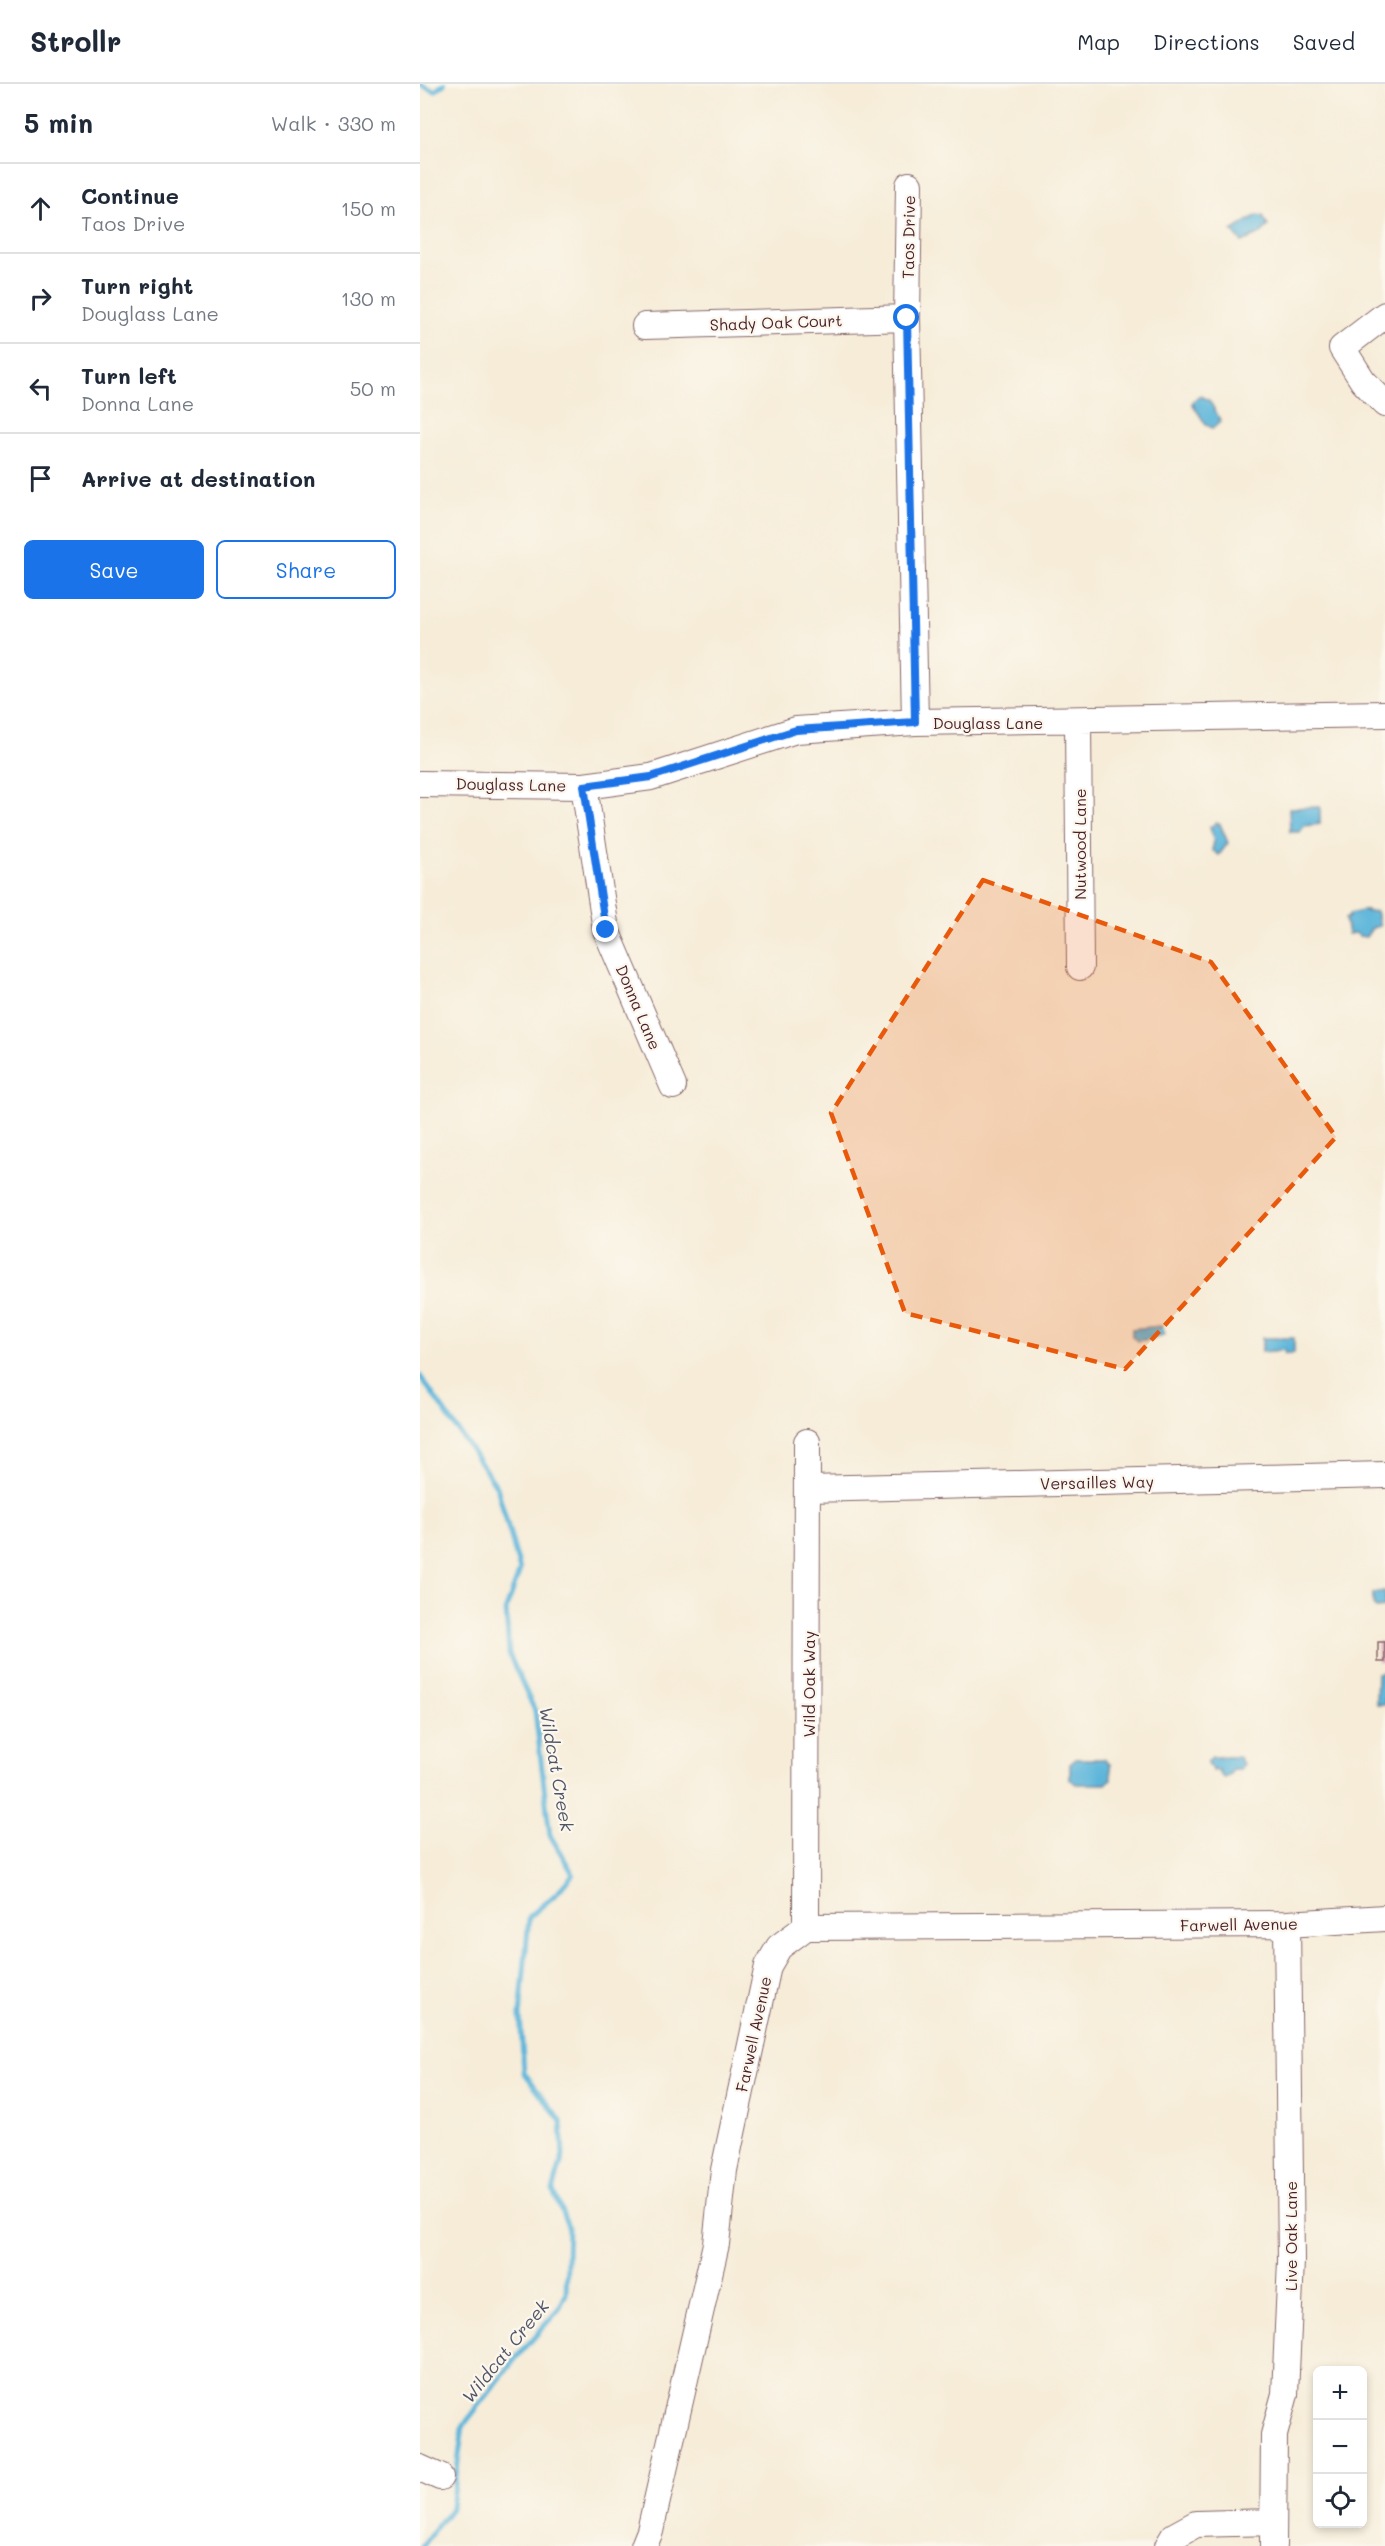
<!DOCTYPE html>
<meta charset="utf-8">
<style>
body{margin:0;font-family:Mali,sans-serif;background:#f2f2f3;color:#1f2937}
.controls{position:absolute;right:18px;bottom:18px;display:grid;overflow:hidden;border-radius:9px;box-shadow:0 3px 9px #0003}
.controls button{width:54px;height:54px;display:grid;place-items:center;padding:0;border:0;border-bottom:2px solid #e0e1e3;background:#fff;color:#1f2937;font:30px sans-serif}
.stop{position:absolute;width:18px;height:18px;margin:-14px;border:4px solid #1a73e8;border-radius:50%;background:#fff}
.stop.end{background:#1a73e8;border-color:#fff;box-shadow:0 2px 6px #0008}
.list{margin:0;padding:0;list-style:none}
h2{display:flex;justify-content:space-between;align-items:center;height:78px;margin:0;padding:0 24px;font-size:26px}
h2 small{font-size:20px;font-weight:400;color:#747a83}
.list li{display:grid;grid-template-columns:39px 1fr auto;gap:18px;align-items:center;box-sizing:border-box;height:90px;padding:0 24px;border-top:2px solid #e0e1e3}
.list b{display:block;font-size:22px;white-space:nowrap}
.list p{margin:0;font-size:20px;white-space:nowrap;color:#747a83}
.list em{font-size:20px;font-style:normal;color:#747a83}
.actions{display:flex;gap:12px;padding:18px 24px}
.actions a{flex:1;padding:14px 0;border:2px solid #1a73e8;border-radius:9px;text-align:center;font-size:21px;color:#1a73e8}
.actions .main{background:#1a73e8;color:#fff}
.icon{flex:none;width:33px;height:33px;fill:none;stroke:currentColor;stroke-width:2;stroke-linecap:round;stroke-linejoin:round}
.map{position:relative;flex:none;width:965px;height:2462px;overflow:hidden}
header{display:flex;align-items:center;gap:36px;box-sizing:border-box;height:84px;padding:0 30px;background:#fff;border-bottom:2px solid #e0e1e3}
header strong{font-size:28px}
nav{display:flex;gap:33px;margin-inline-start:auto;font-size:21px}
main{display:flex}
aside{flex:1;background:#fff}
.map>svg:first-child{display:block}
.water{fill:#5db6da;stroke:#546a82;stroke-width:1.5}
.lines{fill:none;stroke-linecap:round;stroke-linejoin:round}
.stream{stroke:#5db6da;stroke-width:5}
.building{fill:#d5a2bb}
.minor-casing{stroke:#866768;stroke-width:28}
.minor{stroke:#fff;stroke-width:26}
.route{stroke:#1a73e8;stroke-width:8}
.marked{fill:#e8590c;fill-opacity:0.2;stroke:#e8590c;stroke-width:4.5;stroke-dasharray:12 8;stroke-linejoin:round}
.labels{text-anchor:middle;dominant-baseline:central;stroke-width:4.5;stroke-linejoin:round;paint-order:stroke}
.street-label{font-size:16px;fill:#4a1f2b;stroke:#fbf7ec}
.water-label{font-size:18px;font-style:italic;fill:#515468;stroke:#fbf7ec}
</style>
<header>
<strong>Strollr</strong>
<nav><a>Map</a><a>Directions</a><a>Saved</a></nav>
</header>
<main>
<aside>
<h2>5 min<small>Walk · 330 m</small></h2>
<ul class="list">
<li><svg class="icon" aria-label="ahead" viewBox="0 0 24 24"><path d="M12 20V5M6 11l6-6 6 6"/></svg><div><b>Continue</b><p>Taos Drive</p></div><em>150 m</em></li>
<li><svg class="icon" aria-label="right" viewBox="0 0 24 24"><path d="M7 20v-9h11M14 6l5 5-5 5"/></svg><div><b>Turn right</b><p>Douglass Lane</p></div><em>130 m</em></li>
<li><svg class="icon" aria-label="left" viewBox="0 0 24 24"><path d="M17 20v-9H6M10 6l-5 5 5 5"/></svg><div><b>Turn left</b><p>Donna Lane</p></div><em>50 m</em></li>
<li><svg class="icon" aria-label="arrive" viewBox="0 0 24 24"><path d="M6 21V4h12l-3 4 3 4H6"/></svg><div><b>Arrive at destination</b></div></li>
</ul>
<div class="actions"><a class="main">Save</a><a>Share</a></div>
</aside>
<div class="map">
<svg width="965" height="2462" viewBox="0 0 965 2462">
<rect width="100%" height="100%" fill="#fbf7ec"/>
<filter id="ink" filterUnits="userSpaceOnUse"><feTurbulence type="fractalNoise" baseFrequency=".0167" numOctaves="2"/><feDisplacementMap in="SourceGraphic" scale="12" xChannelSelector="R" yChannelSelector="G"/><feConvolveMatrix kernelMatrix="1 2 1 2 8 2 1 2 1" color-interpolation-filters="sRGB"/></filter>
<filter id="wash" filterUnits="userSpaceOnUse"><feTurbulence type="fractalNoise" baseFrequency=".008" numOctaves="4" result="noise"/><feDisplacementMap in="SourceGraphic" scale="24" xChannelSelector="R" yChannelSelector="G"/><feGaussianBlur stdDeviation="1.35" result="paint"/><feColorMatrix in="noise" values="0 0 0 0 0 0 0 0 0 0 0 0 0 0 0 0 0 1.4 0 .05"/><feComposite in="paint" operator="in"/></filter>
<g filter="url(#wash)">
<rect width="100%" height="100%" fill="#f6ecd8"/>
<path class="water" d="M 837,131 L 843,132 L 848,142 L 840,150 L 822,158 L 812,147 Z
M 780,312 L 789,316 L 801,337 L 793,344 L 786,341 L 772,319 Z
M 900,723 L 900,740 L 884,742 L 880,748 L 870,748 L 869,724 Z
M 796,739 L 800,740 L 808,759 L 799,771 L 792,766 L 794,758 L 790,743 Z
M 947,826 L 947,828 L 956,827 L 960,842 L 952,844 L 946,853 L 939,852 L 936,849 L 928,850 L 925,835 L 929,833 L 929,830 Z
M 741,1242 L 745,1250 C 735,1254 727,1256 717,1257 L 712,1252 L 712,1245 Z
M 842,1254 L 874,1254 L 874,1269 L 865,1270 L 864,1266 L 842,1268 Z
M 965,1507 L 965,1523 L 956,1524 L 953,1521 L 953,1509 Z
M 965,1588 L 965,1620 L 956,1620 L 957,1589 Z
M 792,1673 L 819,1673 L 823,1680 L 820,1686 L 812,1686 L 811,1689 L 804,1694 L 799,1690 L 799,1686 L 792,1687 L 791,1683 L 788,1682 L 788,1677 Z
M 656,1675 L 685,1675 L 690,1680 L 691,1695 L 686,1700 L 656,1700 L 650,1695 L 650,1680 Z"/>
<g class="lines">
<path class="stream" d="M 0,1 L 15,7 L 24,0
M 0,1292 L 77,1403 L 100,1486 L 86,1525 L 89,1570 L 115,1627 L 130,1751 L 153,1790 L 136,1810 L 109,1833 L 100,1931 L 104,1988 L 141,2037 L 143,2071 L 133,2107 L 148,2142 L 146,2210 L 139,2225 L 96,2274 L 43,2342 L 32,2423 L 2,2462"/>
</g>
<g id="blocks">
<path class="building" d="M 958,1558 L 965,1558 L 965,1578 L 958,1578 Z"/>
</g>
</g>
<g filter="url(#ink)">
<use href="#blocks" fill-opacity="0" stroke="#866768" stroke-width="1.5"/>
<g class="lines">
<defs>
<path id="minor" d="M 489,101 L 487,234 L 495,638
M 965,231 L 922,264 L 943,297 L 965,320
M 225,242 L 487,234
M 658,637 L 660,883
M 0,700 L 164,702 L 231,693 L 376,646 L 495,638 L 965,630
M 164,702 L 186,846 L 253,1002
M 389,1405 L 965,1391
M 386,1843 L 387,1358
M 0,2384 L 20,2393
M 224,2462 L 230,2447 L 296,2160 L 304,2086 L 348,1882 L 359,1863 L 386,1843 L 867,1840 L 965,1834
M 748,2462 L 754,2452 L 776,2440 L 852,2438
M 853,2462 L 854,2351 L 865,2310 L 871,2177 L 867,1840"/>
</defs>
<use href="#minor" class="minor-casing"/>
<use href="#minor" class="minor"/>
</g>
</g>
<g class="lines" filter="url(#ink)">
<path class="route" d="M 186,846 L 164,702 L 231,693 L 376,646 L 495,638 L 487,234"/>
</g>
<path class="marked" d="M 563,796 L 791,878 L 916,1053 L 705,1285 L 485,1229 L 411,1029 Z"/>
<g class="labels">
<g class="street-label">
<text transform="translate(488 153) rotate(-89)">Taos Drive</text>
<text transform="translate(356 238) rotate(-2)">Shady Oak Court</text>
<text x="568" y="638">Douglass Lane</text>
<text transform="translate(91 700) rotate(1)">Douglass Lane</text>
<text transform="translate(659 760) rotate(-90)">Nutwood Lane</text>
<text transform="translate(219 923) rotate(67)">Donna Lane</text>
<text transform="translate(677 1398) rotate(-1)">Versailles Way</text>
<text transform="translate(388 1600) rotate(-90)">Wild Oak Way</text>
<text transform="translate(819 1840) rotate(-1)">Farwell Avenue</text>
<text transform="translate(333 1950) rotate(-78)">Farwell Avenue</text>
<text transform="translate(870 2152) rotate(-90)">Live Oak Lane</text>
</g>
<g class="water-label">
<text transform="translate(137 1685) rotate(80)">Wildcat Creek</text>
<text transform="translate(85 2267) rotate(-51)">Wildcat Creek</text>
</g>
</g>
</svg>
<div class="controls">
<button>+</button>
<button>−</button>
<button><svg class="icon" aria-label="locate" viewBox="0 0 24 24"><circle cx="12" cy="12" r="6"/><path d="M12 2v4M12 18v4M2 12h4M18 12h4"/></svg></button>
</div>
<div class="stop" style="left:487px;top:234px"></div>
<div class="stop end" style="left:186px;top:846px"></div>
</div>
</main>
